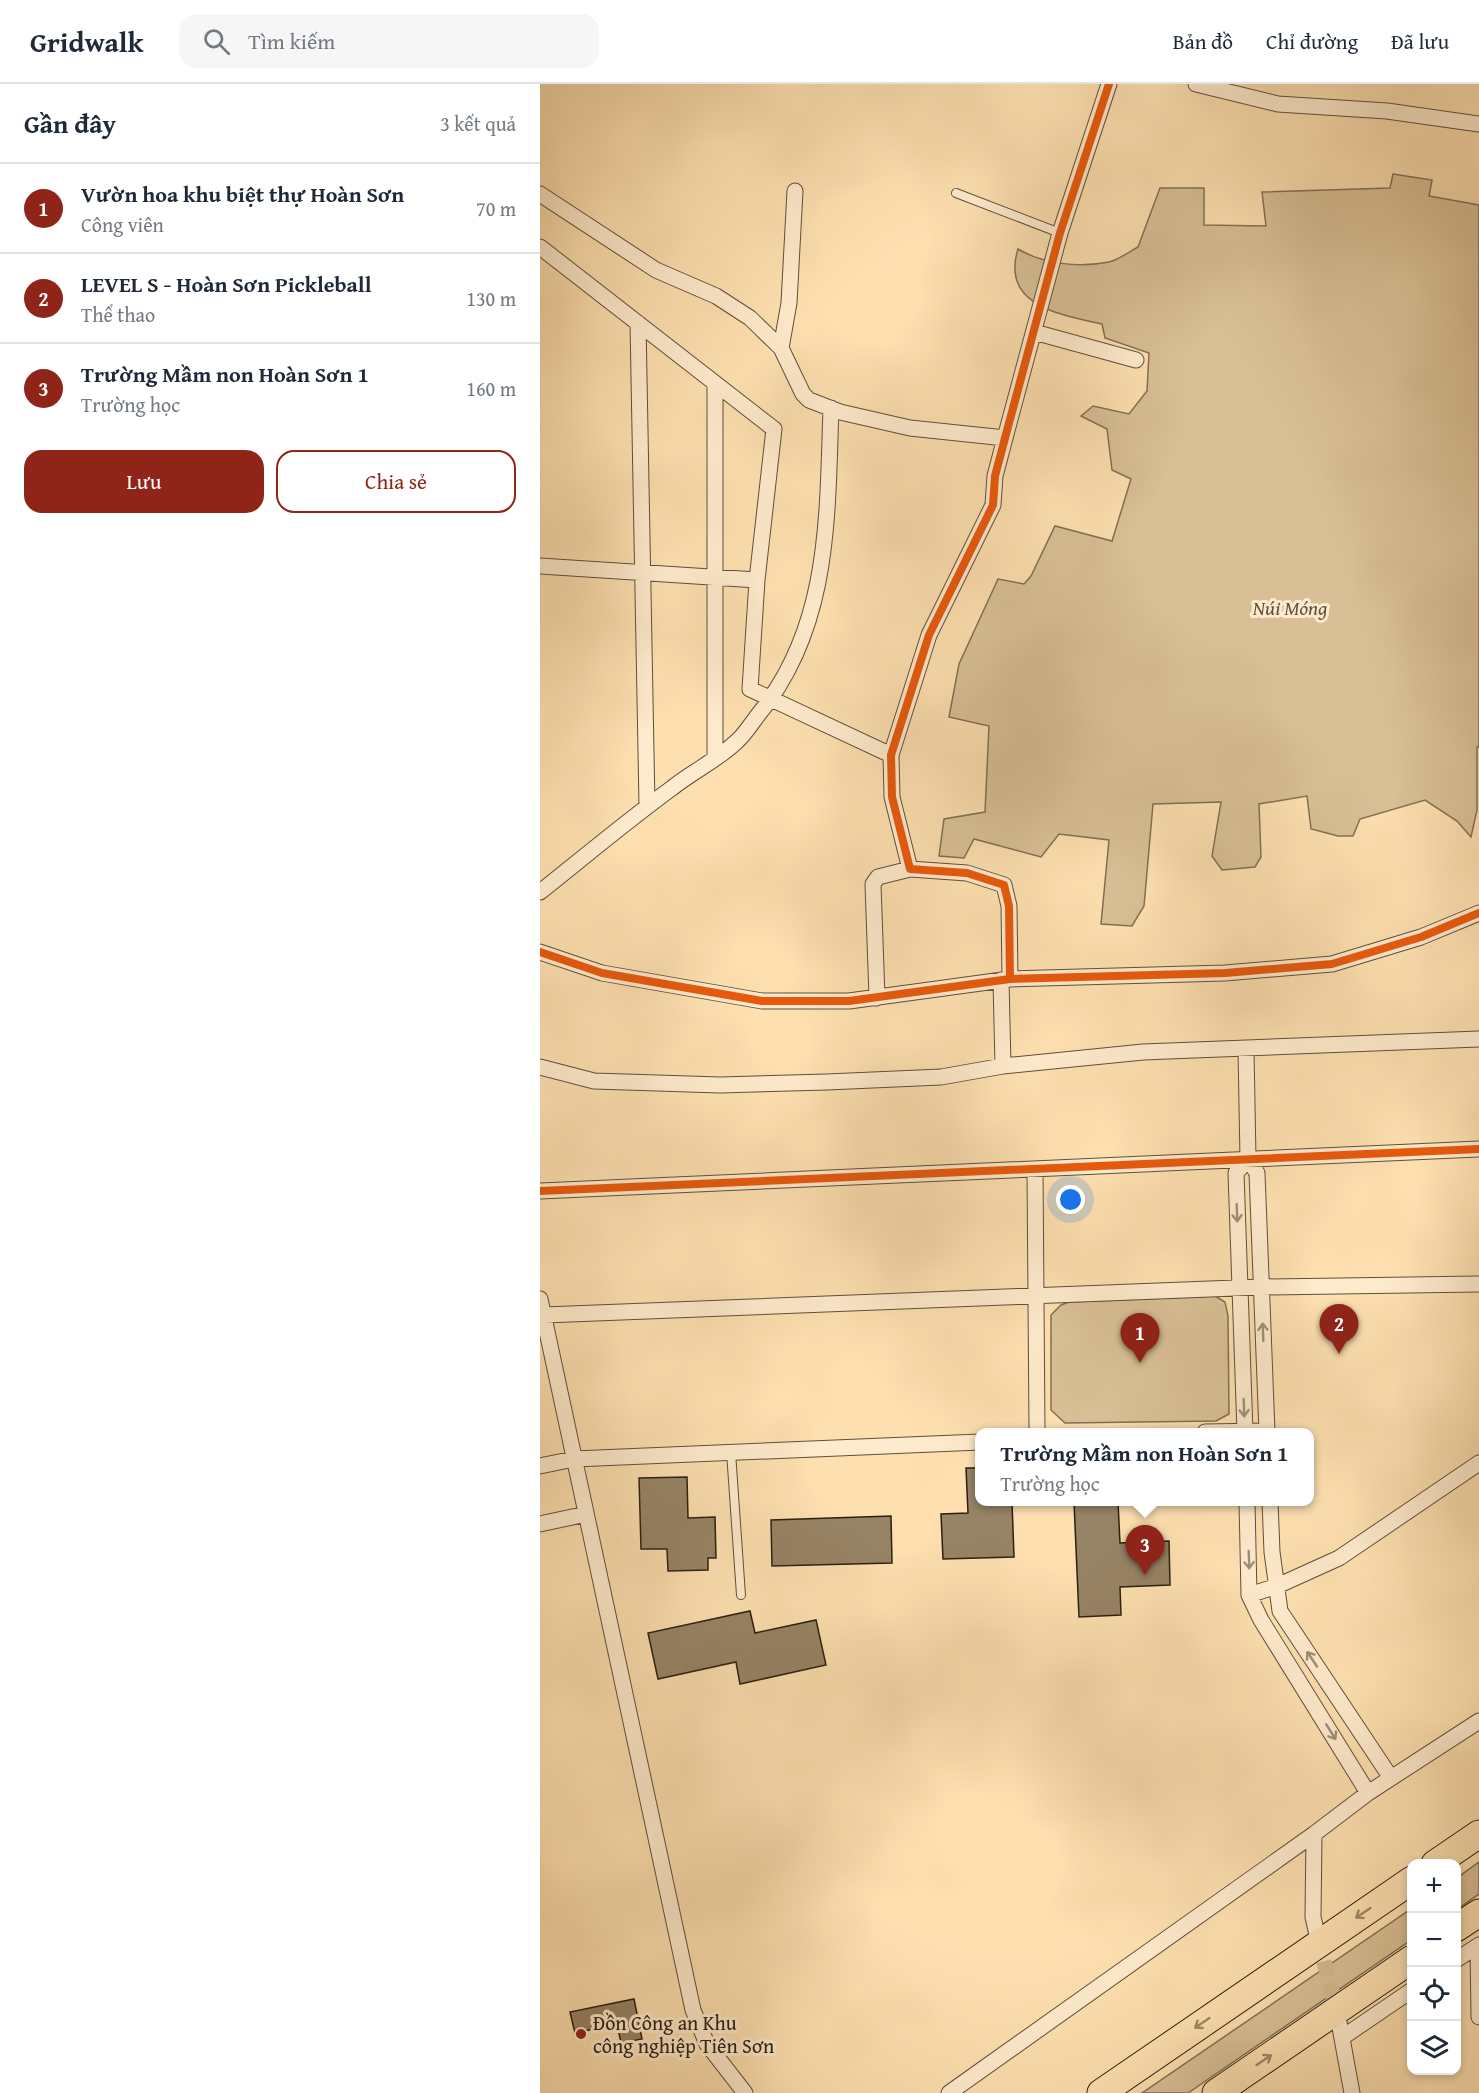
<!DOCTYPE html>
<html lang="vi">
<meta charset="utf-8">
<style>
body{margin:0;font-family:"Gentium Book Plus",serif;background:#f6f6f7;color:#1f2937}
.controls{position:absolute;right:18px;bottom:18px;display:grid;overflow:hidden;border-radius:12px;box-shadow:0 3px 9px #0003}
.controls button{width:54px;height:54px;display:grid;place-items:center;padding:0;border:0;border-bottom:2px solid #e0e1e3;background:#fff;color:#1f2937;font:30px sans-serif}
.you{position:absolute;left:531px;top:1116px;width:21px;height:21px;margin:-15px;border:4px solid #fff;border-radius:50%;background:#1a73e8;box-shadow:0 0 0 9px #1a73e833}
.badge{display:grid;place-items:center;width:39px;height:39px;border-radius:50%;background:#8f2418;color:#fff;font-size:20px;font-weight:700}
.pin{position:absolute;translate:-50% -50px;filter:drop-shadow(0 2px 3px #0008)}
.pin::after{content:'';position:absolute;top:32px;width:21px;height:18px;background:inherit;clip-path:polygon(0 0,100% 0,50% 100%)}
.popup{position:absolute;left:435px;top:1344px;width:339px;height:78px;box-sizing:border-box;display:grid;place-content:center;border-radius:12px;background:#fff;filter:drop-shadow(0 2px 4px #0005);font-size:20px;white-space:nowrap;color:#747a83}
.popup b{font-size:22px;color:#1f2937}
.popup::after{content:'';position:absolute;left:50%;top:100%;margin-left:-12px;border:12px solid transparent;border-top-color:#fff}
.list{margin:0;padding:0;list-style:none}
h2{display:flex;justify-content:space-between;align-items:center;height:78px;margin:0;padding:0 24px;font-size:26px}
h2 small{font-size:20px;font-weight:400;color:#747a83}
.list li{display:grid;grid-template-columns:39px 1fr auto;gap:18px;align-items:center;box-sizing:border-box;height:90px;padding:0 24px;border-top:2px solid #e0e1e3}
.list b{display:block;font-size:22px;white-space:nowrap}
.list p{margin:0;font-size:20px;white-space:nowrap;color:#747a83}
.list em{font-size:20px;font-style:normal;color:#747a83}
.actions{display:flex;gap:12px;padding:18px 24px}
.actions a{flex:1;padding:14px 0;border:2px solid #8f2418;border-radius:18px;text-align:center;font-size:21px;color:#8f2418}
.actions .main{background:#8f2418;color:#fff}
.icon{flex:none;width:33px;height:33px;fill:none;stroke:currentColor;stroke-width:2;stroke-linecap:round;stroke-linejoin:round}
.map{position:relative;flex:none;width:939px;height:2009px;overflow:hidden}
header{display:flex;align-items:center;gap:36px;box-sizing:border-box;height:84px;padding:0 30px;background:#fff;border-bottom:2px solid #e0e1e3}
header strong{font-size:28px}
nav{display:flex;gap:33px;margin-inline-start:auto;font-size:21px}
.search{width:420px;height:54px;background:#f6f6f7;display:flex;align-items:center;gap:15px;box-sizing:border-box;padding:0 21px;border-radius:18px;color:#747a83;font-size:22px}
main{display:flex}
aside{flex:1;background:#fff}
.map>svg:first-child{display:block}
.green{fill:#d9bf95;stroke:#817054;stroke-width:1.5}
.building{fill:#978365;stroke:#292013;stroke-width:1.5}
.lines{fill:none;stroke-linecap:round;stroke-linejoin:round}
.street-tunnel{stroke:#d3b991;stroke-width:15;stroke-dasharray:15 8;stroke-linecap:butt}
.lane-casing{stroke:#5e503a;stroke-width:10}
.street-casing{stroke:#5e503a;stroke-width:17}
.highway-casing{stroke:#292013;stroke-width:29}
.lane{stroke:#feeacc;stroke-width:8}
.street{stroke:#feeacc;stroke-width:15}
.highway{stroke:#fddfb0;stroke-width:27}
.cycleway-casing{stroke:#feeacc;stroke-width:11}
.cycleway{stroke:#e8590c;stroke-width:8}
.oneway{stroke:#9e8f79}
.oneway2{stroke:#9e8969}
.poi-dot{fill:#8f2418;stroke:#feeacc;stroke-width:2}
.labels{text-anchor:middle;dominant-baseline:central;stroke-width:6;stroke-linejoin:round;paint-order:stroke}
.park-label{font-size:20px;font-style:italic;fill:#5e503a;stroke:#feeacc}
.poi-label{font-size:20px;fill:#292013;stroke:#feeacc;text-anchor:start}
</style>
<header>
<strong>Gridwalk</strong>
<div class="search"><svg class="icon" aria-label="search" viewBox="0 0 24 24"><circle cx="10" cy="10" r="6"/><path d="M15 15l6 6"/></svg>Tìm kiếm</div>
<nav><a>Bản đồ</a><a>Chỉ đường</a><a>Đã lưu</a></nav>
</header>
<main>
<aside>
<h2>Gần đây<small>3 kết quả</small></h2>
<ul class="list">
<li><span class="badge">1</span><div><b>Vườn hoa khu biệt thự Hoàn Sơn</b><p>Công viên</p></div><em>70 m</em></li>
<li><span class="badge">2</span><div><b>LEVEL S - Hoàn Sơn Pickleball</b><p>Thể thao</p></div><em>130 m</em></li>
<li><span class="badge">3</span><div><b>Trường Mầm non Hoàn Sơn 1</b><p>Trường học</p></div><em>160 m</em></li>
</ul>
<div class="actions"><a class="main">Lưu</a><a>Chia sẻ</a></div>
</aside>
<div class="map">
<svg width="939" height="2009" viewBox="0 0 939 2009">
<rect width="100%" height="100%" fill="#fddfb0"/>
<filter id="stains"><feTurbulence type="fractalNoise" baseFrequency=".00333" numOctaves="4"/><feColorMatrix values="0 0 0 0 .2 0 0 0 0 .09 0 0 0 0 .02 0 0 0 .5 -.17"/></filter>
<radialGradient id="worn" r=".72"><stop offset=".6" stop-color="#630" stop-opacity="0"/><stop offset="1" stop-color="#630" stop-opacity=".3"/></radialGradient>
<path class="green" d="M 853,90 L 892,96 L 889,112 L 939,121 L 939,663 L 937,663 L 937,726 L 931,753 L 917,737 L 885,716 L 820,735 L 813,752 L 798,752 L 771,745 L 767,712 L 719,720 L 721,773 L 715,783 L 682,786 L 672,772 L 681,718 L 613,720 L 604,822 L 592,842 L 561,840 L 569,756 L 519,750 L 501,773 L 434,755 L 424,774 L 399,772 L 404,735 L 445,728 L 449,642 L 409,633 L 419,580 L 458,495 L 484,500 L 491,492 L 515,442 L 572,457 L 591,395 L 572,386 L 567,345 L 541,332 L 553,322 L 589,330 L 607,307 L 609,269 L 565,254 L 562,240 C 522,231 460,222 478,165 C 503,180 539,184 569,178 C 578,176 589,168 598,163 L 620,104 L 664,104 L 664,141 L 726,142 L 722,108 L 850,104 Z
M 675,1212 L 685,1218 L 688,1232 L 689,1330 L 676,1337 L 525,1339 L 511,1326 L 511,1231 L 521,1221 L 529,1218 Z
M 939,1778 L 939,1810 L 917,1825 L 917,1794 Z
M 871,1825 L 871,1856 L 648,2009 L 602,2009 Z"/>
<path class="building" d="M 426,1384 L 440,1384 L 440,1418 L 472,1418 L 474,1473 L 403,1475 L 401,1430 L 428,1429 Z
M 147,1393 L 148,1434 L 175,1433 L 176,1474 L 168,1474 L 168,1486 L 128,1487 L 127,1465 L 101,1465 L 99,1394 Z
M 534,1418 L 578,1418 L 580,1459 L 629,1457 L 630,1501 L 580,1503 L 581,1531 L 539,1533 Z
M 351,1432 L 352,1479 L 232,1482 L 231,1436 Z
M 210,1527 L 215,1549 L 276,1536 L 286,1581 L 200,1600 L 196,1578 L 118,1595 L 108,1549 Z
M 94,1915 L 102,1955 L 81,1959 L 77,1940 L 35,1949 L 30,1928 Z"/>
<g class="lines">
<path class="street-tunnel" d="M 778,1855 L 798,1931"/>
<defs>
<path id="lane" d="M 416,109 L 520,149
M 191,1368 L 201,1511"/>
<path id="street" d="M 656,0 L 738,20 L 847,27 L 939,40
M 0,110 L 116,186 L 176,212 L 210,234 L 241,264 L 263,310 L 269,316 L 300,328 L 370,344 L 465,354
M 0,163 L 234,345 L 217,496 L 210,605 L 351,671
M 98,239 L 107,722
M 494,248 L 596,276
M 241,264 L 249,219 L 255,107
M 0,482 L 217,496
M 175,674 L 175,299
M 0,808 C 44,773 87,737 132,704 C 152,688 177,676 195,659 C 204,652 211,640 218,631 C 291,542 287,432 291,324
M 0,868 L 62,889 L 222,917 L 309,917 L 470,895 L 685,889 L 792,880 L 881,853 L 939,829
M 470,895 L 469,822 L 464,801 L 427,789 L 370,785 L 352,713 L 351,671 L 389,551 L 453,421 L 455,392 L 465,354 L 520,149 L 569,0
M 461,896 L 463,982
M 337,914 L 333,800 L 338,793 L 370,785
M 706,966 L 708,1075 L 717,1089 L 727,1348
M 0,983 L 54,997 L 180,1001 L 287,998 L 401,993 L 463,982 L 603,968 L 939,955
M 495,1085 L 497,1348
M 0,1107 L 939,1065
M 0,1215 L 153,1926 L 167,1960 L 205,2009
M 4,1231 L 721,1203 L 939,1200
M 665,1348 L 727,1347
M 705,1348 L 696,1089 L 708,1075
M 0,1382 L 34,1375 L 440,1358
M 707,1418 L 709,1511 L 721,1536 L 828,1709
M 730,1418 L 732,1468 L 740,1527 L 851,1694
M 0,1440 L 46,1430
M 709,1511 L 737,1502 L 799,1474 L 939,1379
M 774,1750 L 773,1833 L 778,1855
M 938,1862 L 939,1933
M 916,1876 L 939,1861
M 799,1938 L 812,2009
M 803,1953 L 872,1906
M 409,2009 L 774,1750 L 828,1709 L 939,1637"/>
<path id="highway" d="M 895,1780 L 939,1750
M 916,1844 L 939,1829
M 561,2009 L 872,1796
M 676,2009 L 872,1875"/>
</defs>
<use href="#lane" class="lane-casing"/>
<use href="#street" class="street-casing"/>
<use href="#highway" class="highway-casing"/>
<use href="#lane" class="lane"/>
<use href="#street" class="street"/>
<use href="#highway" class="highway"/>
<defs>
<path id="cycleway" d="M 0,868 L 62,889 L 222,917 L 309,917 L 470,895 L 685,889 L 792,880 L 881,853 L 939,829
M 470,895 L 469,822 L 464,801 L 427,789 L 370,785 L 352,713 L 351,671 L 389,551 L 453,421 L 455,392 L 465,354 L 520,149 L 569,0
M 0,1107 L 939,1065"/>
</defs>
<use href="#cycleway" class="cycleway-casing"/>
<use href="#cycleway" class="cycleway"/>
</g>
<defs><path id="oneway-shaft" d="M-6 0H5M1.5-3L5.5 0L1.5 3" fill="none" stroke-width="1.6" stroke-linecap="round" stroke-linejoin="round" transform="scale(1.5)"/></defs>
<g class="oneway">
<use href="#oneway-shaft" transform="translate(697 1129) rotate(88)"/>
<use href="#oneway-shaft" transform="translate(723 1248) rotate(-92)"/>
<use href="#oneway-shaft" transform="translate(704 1324) rotate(88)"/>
<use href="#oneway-shaft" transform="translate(709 1476) rotate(88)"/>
<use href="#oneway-shaft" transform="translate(772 1575) rotate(-124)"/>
<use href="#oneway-shaft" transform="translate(791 1648) rotate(58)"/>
</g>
<g class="oneway2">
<use href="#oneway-shaft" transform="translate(823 1829) rotate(146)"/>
<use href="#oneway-shaft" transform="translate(662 1939) rotate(146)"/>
<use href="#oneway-shaft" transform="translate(724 1976) rotate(-34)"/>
</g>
<circle class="poi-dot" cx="41" cy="1950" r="6"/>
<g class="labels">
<g class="park-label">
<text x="750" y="523">Núi Móng</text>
</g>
<g class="poi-label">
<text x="53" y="1938">Đồn Công an Khu<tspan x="53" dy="23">công nghiệp Tiên Sơn</tspan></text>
</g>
</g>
<rect width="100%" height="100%" filter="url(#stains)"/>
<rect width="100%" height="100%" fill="url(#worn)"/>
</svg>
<div class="controls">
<button>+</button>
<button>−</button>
<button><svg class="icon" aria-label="locate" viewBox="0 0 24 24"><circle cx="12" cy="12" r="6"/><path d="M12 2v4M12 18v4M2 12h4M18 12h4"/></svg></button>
<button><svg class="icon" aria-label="layers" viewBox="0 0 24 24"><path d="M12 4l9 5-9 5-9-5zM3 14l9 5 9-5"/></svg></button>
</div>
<div class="you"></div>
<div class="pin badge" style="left:600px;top:1279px">1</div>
<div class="pin badge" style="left:799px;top:1270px">2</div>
<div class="pin badge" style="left:605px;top:1491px">3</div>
<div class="popup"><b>Trường Mầm non Hoàn Sơn 1</b>Trường học</div>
</div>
</main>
